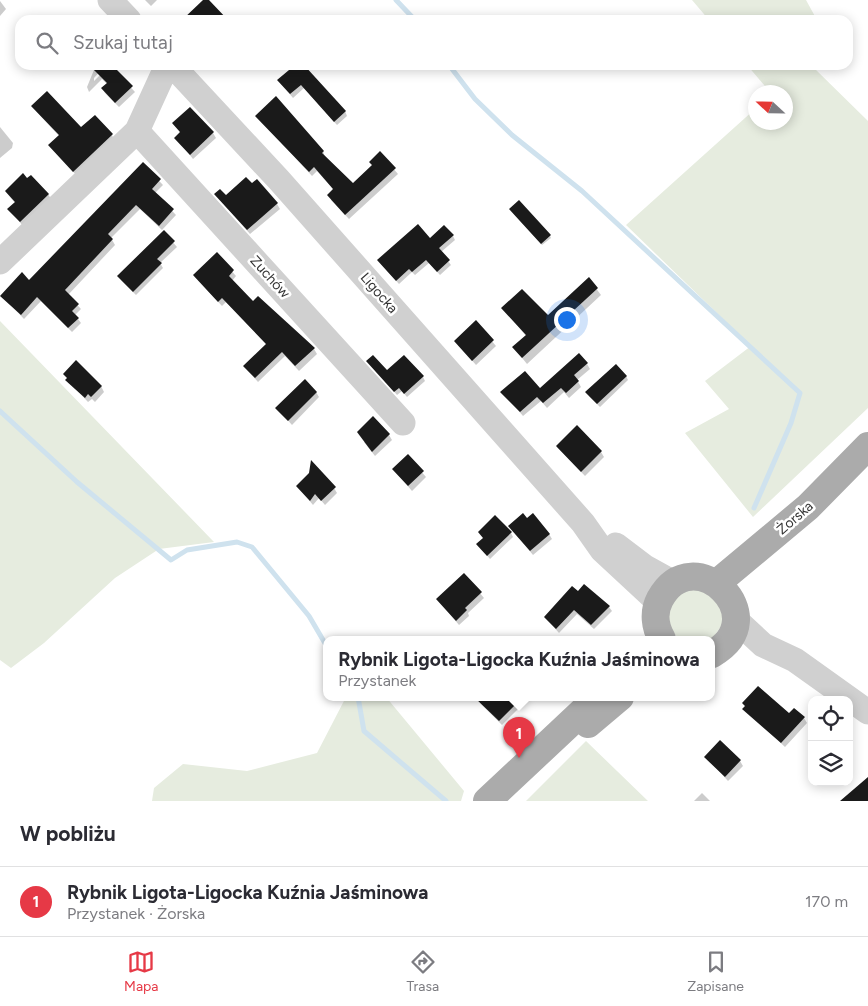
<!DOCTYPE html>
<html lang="pl">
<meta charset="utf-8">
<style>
body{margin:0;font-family:Figtree,sans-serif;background:#f2f2f3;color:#2b2b33}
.controls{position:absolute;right:15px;bottom:15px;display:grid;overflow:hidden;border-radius:10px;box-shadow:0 2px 12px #0003}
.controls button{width:45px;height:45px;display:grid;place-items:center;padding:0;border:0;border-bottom:1px solid #e1e1e2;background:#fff;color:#2b2b33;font:25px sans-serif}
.compass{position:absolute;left:748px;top:85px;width:45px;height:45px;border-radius:50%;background:#fff;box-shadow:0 2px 12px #0003;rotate:292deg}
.you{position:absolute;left:566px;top:319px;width:18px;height:18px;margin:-12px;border:4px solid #fff;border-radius:50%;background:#1a73e8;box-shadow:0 0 0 8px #1a73e833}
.badge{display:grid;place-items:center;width:32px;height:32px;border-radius:50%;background:#e63946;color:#fff;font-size:16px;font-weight:700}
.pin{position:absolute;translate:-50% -41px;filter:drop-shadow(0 1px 2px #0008)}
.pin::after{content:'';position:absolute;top:26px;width:18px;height:15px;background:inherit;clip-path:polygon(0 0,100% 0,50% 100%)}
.popup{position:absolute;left:323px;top:636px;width:392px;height:65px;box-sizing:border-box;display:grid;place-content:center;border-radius:10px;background:#fff;filter:drop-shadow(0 1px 4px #0005);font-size:16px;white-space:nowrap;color:#7c7c81}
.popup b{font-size:19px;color:#2b2b33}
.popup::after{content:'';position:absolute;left:50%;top:100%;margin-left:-10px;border:10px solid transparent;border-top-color:#fff}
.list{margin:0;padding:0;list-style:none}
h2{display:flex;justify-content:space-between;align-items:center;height:65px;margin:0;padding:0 20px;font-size:21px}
h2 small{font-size:16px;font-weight:400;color:#7c7c81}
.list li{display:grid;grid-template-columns:32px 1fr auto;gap:15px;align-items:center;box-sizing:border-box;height:70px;padding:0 20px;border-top:1px solid #e1e1e2}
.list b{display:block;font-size:19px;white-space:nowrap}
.list p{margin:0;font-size:16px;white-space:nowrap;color:#7c7c81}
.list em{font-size:16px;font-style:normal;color:#7c7c81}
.icon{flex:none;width:28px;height:28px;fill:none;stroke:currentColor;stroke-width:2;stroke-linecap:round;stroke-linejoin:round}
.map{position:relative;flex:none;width:868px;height:801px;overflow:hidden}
.search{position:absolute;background:#fff;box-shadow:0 2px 12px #0003;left:15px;right:15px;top:15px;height:55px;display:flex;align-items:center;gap:12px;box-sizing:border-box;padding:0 18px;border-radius:15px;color:#7c7c81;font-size:19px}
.sheet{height:135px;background:#fff}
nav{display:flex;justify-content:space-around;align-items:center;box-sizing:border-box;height:70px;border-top:1px solid #e1e1e2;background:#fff;font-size:14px;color:#7c7c81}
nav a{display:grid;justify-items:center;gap:2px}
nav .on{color:#e63946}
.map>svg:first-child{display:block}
.green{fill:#e6ecdf}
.shadow{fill:#0003;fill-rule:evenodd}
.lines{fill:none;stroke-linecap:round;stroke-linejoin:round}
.stream{stroke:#cfe2ee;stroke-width:5}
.building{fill:#1a1a1a}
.minor{stroke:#d0d0d0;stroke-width:25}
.major{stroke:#ababab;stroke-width:28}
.labels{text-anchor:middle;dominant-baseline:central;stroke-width:5;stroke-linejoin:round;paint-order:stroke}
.street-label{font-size:14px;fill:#333;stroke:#fff}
</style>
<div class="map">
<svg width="868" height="801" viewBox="0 0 868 801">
<rect width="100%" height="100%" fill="#fff"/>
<path class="green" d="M 692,0 L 806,0 L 817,20 L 709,20 Z
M 747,65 L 818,65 L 815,69 L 868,121 L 868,408 L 753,517 L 685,433 L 729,409 L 705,381 L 751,346 L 626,225 L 755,109 L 756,122 L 786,122 L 786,92 L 770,92 Z
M 0,321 L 214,542 L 159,549 L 115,578 L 44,643 L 11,668 L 0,660 Z
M 703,590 L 722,607 L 722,625 L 712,639 L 680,639 C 663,627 665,597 687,591 C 692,589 698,590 703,590 Z
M 346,697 L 386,697 L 464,791 L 461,801 L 152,801 L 154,788 L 183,764 L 247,771 L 317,753 Z
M 586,741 L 648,801 L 526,801 Z"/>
<path class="shadow" d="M 145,0 L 157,0 L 151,6 Z
M 0,1 L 6,9 L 0,16 Z
M 96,65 L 116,65 L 113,68 L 135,92 L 119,107 L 105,93 L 102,88 L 107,84 L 102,79 L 89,92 L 87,87 ZM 102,69 L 104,71 L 94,81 L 94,78 Z
M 297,65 L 302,65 L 345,111 L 347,116 L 337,125 L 304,88 L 293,98 L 281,84 Z
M 36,111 L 81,129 L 112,135 L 114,140 L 77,176 L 53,149 L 59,136 Z
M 257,116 L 323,151 L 325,157 L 353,185 L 373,166 L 380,153 L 398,174 L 349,219 L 331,200 L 334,190 L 317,171 L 312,176 Z
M 173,124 L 213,133 L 216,138 L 193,159 L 176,138 L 181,133 Z
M 0,127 L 13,143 L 12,148 L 0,158 Z
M 143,164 L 163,185 L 155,193 L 176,215 L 162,230 L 140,209 L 111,238 L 115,245 L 68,295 L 81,309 L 75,315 L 81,323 L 72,332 L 41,301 L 24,319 L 2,296 L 29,281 Z
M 6,192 L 48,194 L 51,199 L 23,226 L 9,209 L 15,203 Z
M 216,195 L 277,204 L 280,209 L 250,234 Z
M 512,212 L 550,236 L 551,238 L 542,245 Z
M 164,232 L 177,247 L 160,263 L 163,268 L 136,295 L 121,280 Z
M 453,236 L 455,240 L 441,252 L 451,265 L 440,275 L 429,263 L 415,275 L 412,272 L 399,284 L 381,264 L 430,240 Z
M 217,254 L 236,276 L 232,281 L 253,302 L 314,349 L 317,354 L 299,371 L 285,356 L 258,382 L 248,371 L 245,366 L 267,345 L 226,302 L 222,306 L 194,276 Z
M 589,279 L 601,295 L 527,364 L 514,348 L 526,336 L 503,308 L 548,317 Z
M 476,322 L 496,346 L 476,365 L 455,341 Z
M 368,361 L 387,372 L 423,377 L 425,381 L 407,397 L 402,391 L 397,395 Z
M 587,364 L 590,369 L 577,380 L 581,387 L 569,398 L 564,392 L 547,408 L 541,401 L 523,416 L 502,392 L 540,390 Z
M 626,376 L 628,380 L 600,407 L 589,396 Z
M 67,380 L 101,386 L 104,392 L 95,402 L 92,399 L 88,402 Z
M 316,392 L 319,397 L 292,425 L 277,408 Z
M 389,435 L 392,440 L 375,456 L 364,442 Z
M 557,447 L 601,452 L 604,457 L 585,476 Z
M 408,456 L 426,477 L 412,491 L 393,469 Z
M 297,486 L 334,488 L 337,493 L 325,505 L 319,498 L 313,505 Z
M 527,520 L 549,534 L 552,539 L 533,555 L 513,531 Z
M 511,533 L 513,537 L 490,559 L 478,545 Z
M 464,574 L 484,598 L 468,613 L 469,616 L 459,625 L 437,599 Z
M 578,593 L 609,607 L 612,611 L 594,629 L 577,614 L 559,633 L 545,617 Z
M 480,697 L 524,697 L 522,699 L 524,703 L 502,725 L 481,704 L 478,699 Z
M 744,709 L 804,718 L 807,723 L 785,747 Z
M 706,757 L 740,761 L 743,766 L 728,781 Z
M 702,793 L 710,801 L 694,801 Z"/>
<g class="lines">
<path class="stream" d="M 396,0 L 415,20
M 449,65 L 475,99 L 512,135 L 582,191 L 800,393 L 791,423 L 754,508
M 0,411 L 77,482 L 171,560 L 187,550 L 237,542 L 252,547 L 309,616 L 326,645
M 358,697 L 364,731 L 446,801"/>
</g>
<path class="building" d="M 203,0 L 209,0 L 228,20 L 182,20 Z
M 89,65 L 112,65 L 133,86 L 115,103 L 101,88 L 107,83 Z
M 295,65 L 304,65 L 346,111 L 334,122 L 301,85 L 290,94 L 277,80 Z
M 47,91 L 81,127 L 95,115 L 113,134 L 73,172 L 48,145 L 59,135 L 31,106 Z
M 276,96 L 324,151 L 322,153 L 353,183 L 372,165 L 369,162 L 380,151 L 396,168 L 345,215 L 327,195 L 333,189 L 314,167 L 309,172 L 255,116 Z
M 190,107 L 214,132 L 190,155 L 174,138 L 180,132 L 172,123 Z
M 143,162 L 161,179 L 152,189 L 174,209 L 159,226 L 136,205 L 108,234 L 113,239 L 65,290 L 79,304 L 72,311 L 79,318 L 68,328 L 37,297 L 21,315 L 0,296 L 22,272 L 29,280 Z
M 23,173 L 27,178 L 31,175 L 49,194 L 20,222 L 7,209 L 15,202 L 5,191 Z
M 246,177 L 252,183 L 257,179 L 278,203 L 247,230 L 214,194 L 220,189 L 226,195 Z
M 519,200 L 551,235 L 541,244 L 509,209 Z
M 418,224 L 430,238 L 444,225 L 454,235 L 439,248 L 450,260 L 437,272 L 426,260 L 412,272 L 409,269 L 396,281 L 377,260 Z
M 164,230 L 175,241 L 157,259 L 162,263 L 133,292 L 117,276 Z
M 217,252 L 234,270 L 229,276 L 253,301 L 258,296 L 315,348 L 295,366 L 282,352 L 255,378 L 243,366 L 266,344 L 222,298 L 218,302 L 193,275 Z
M 589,277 L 598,288 L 522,358 L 512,347 L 526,335 L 501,308 L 522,289 L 548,315 Z
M 476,320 L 494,340 L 472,361 L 454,341 Z
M 579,353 L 588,363 L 574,375 L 579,381 L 566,393 L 561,388 L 543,403 L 537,397 L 520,412 L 500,392 L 525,371 L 540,388 Z
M 373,355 L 387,370 L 404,355 L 424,376 L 404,394 L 399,388 L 394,392 L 366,361 Z
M 76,360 L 102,386 L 91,397 L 88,394 L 85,398 L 65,380 L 67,378 L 63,374 Z
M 616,364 L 627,376 L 597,404 L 585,392 Z
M 305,379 L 317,392 L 288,421 L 275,408 Z
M 373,416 L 390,434 L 372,452 L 357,432 Z
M 577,425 L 602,451 L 581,472 L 556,446 Z
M 408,454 L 424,471 L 408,486 L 392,469 Z
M 311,460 L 336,487 L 321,501 L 315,494 L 310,501 L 296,486 L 309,473 Z
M 523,513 L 527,518 L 533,513 L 550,534 L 530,551 L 508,526 Z
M 495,515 L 512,532 L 487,556 L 476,544 L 483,538 L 478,532 Z
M 464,573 L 482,592 L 465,608 L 467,610 L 456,621 L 436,599 Z
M 584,584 L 610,606 L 591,625 L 574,610 L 556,629 L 544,617 L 572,586 L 578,591 Z
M 758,686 L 789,713 L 794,708 L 805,717 L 781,743 L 742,709 L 745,706 L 742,703 Z
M 474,697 L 523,697 L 499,721 Z
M 720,740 L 741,760 L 725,777 L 704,757 Z
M 868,777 L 868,801 L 840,801 Z"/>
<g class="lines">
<path class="minor" d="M 110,0 L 129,20
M 172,65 L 279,180 L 583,523 L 602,550 L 658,602
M 137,131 L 403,423
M 0,262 L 137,131 L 164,72 L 171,65
M 616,545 L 645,567 L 674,583
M 735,619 L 763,645 L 795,660 L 868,712"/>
<path class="major" d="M 717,583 L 808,507 L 868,446
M 662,639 C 655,627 653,612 660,599 C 693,538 777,617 712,654
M 588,724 L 620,697
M 487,801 L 598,697"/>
</g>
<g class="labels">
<g class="street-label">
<text transform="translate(270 277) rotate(48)">Zuchów</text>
<text transform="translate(379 293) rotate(49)">Ligocka</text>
<text transform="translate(795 518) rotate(-41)">Żorska</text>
</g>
</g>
</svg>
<div class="controls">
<button><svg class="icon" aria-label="locate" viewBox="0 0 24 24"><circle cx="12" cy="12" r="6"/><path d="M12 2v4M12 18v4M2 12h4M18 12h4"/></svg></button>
<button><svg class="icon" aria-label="layers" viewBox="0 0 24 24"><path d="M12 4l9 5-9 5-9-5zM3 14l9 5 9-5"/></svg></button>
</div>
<svg class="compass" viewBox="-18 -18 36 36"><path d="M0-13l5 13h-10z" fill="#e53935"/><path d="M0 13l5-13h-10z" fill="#7c7c81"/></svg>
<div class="you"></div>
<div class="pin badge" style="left:519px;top:758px">1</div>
<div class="popup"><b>Rybnik Ligota-Ligocka Kuźnia Jaśminowa</b>Przystanek</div>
<div class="search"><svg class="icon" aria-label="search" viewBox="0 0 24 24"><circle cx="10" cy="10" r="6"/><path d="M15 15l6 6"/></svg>Szukaj tutaj</div>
</div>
<section class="sheet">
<h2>W pobliżu<small></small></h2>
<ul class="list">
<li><span class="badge">1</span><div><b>Rybnik Ligota-Ligocka Kuźnia Jaśminowa</b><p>Przystanek · Żorska</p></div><em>170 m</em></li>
</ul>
</section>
<nav>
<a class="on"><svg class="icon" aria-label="map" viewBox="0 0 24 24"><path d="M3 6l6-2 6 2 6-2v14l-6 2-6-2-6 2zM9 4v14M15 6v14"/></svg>Mapa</a>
<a><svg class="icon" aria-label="directions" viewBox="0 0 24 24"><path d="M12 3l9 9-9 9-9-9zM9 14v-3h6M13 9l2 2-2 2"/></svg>Trasa</a>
<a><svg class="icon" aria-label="saved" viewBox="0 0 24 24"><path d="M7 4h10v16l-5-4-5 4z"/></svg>Zapisane</a>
</nav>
